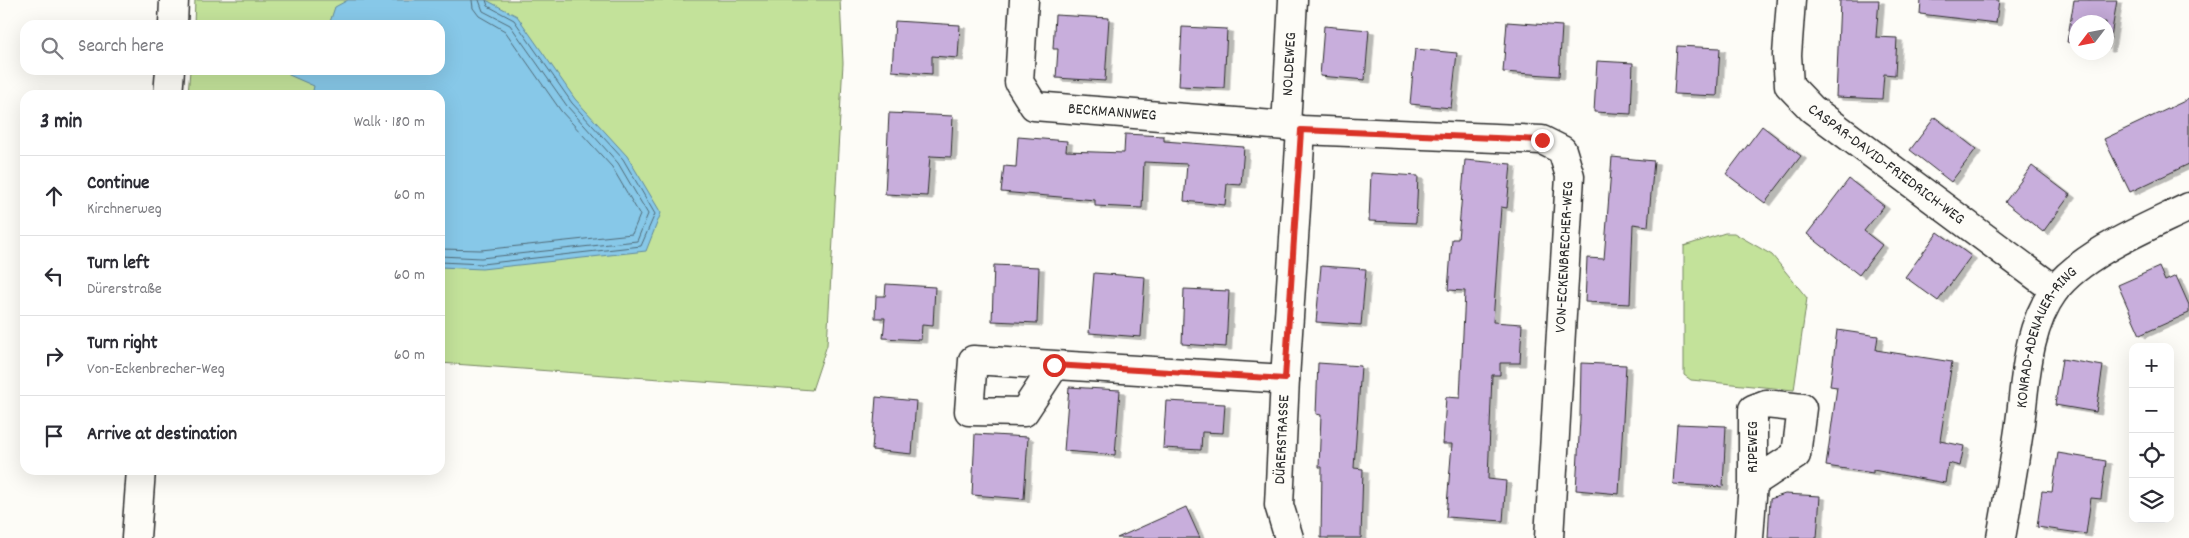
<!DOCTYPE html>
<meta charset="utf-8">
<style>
body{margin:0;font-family:Dekko,sans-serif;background:#f7f7f7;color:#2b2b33}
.controls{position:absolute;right:15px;bottom:15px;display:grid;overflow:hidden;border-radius:10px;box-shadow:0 5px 20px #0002}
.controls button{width:45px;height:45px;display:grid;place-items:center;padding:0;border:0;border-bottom:1px solid #e1e1e2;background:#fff;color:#2b2b33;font:25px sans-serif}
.compass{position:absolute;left:2069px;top:15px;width:45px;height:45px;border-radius:50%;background:#fff;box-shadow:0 5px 20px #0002;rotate:238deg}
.stop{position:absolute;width:15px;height:15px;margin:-11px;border:4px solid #d93025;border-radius:50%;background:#fff}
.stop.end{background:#d93025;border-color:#fff;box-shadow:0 1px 5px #0008}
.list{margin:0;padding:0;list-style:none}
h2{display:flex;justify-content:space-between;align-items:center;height:65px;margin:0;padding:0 20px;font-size:21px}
h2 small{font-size:16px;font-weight:400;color:#7c7c81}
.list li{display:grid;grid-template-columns:32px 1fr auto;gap:15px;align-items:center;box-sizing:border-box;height:80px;padding:0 20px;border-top:1px solid #e1e1e2}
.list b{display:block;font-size:19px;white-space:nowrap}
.list p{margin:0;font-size:16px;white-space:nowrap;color:#7c7c81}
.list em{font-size:16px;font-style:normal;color:#7c7c81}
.icon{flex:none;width:28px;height:28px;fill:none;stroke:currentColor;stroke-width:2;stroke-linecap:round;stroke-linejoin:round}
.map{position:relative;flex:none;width:2189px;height:538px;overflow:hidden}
.search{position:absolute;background:#fff;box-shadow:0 5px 20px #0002;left:20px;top:20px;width:425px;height:55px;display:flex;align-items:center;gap:12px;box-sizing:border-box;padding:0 18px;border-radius:15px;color:#7c7c81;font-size:19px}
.panel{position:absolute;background:#fff;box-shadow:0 5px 20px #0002;left:20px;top:90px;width:425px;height:385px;border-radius:15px}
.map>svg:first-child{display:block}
.green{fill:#c3e29a;stroke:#778662}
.water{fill:#87c8e8;stroke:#62899c}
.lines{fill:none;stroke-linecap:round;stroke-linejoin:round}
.shore{stroke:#506a77;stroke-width:1}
.building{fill:#c8aedc;stroke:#2b2b2b;filter:url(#shadow)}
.street-casing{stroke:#2b2b2b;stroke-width:31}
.secondary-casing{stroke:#2b2b2b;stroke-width:31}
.street{stroke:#fdfcf7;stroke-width:28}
.secondary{stroke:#fdfcf7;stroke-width:28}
.route{stroke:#d93025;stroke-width:6}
.labels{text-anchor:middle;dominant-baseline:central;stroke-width:4;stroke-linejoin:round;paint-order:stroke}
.street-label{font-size:16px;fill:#2b2b2b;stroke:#fdfcf7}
</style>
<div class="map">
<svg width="2189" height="538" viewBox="0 0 2189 538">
<defs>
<filter id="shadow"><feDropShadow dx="5.5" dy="3" stdDeviation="0" flood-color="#0004"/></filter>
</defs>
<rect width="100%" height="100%" fill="#fdfcf7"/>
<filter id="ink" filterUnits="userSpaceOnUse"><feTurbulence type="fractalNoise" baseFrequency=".02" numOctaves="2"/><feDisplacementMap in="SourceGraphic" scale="10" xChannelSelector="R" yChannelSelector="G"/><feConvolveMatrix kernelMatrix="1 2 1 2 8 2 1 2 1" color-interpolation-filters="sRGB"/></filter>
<g filter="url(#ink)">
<path class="green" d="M 195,0 L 840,0 L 843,63 L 827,345 L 812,390 L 440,363 L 440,95 L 188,95 L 190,70 L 440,70 L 440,25 L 194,25 Z
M 1725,233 L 1734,233 L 1772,255 L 1807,298 L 1794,390 L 1691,380 L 1684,375 L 1684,246 Z"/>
<path class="water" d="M 348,0 L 486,0 L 517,16 L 575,99 L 627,156 L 661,213 L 646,251 L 482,269 L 440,267 L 440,95 L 312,95 L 314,86 L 289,75 L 291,70 L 440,70 L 440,25 L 329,25 L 335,7 Z"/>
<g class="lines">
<path class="shore" d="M 440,249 L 481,250 L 632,234 L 640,215 L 612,167 L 561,111 L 505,31 L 479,16 L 473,8 L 472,0
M 440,256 L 481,258 L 637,241 L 648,214 L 618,163 L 567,106 L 510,25 L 483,11 L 479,0
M 440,262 L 482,264 L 641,246 L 655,214 L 623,159 L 572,103 L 514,20 L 488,6 L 486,0"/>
</g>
<path class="building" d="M 1840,0 L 1879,0 L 1876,37 L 1897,38 L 1895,75 L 1884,74 L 1882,99 L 1836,97 Z
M 1921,0 L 1999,0 L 1996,23 L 1920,14 Z
M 2074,0 L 2117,0 L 2109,49 L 2106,49 L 2106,22 L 2076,22 L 2076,44 L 2067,42 Z
M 1055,15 L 1109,18 L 1105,81 L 1056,78 L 1058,49 L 1053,49 Z
M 895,21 L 960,25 L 958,58 L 932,56 L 932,74 L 892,71 Z
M 1507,22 L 1562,26 L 1559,76 L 1503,72 Z
M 1324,26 L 1369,30 L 1365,80 L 1320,76 Z
M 1182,27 L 1227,29 L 1224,88 L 1179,86 Z
M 1677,46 L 1720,48 L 1717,96 L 1674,94 Z
M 1415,49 L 1457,53 L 1451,108 L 1410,104 Z
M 1597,61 L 1633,63 L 1631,114 L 1594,112 Z
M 2189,99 L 2189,164 L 2130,192 L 2104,139 Z
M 889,113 L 953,116 L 951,157 L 930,156 L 927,196 L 885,194 Z
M 1935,117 L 1976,149 L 1951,182 L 1910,150 Z
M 1762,126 L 1801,156 L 1765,203 L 1726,174 Z
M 1125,134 L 1164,136 L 1164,141 L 1244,147 L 1241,185 L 1227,184 L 1225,205 L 1184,201 L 1187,164 L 1144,162 L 1142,208 L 1095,206 L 1095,200 L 1001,192 L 1004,166 L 1016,167 L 1018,137 L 1067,141 L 1066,151 L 1124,153 Z
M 1612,157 L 1654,161 L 1648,226 L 1633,224 L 1630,304 L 1585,302 L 1587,258 L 1604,259 Z
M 1465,160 L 1511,164 L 1507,208 L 1501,207 L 1493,322 L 1522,324 L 1520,363 L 1500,363 L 1500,375 L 1492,375 L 1488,479 L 1506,481 L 1503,521 L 1446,517 L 1452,444 L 1443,444 L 1446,397 L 1460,398 L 1465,291 L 1448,290 L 1452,239 L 1458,239 Z
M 2032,166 L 2070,195 L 2043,232 L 2005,202 Z
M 1371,173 L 1418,176 L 1416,223 L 1369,221 Z
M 1849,179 L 1884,206 L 1864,231 L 1882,245 L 1859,275 L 1807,234 Z
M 1938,232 L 1971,256 L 1938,301 L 1905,277 Z
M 994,265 L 1039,267 L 1037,323 L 992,321 Z
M 1321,266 L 1366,269 L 1361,325 L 1316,322 Z
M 2159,267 L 2165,281 L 2176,276 L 2189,305 L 2189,313 L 2140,335 L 2118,285 Z
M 1094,273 L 1145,277 L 1141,337 L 1089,333 Z
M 886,284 L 935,287 L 933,326 L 922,325 L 921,340 L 883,338 L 885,318 L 875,318 L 876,296 L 885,296 Z
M 1184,289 L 1229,291 L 1226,347 L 1182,344 Z
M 1837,330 L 1878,336 L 1876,350 L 1952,362 L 1940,441 L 1964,446 L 1960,466 L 1948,463 L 1945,483 L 1873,470 L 1873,473 L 1826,466 L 1837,387 L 1830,386 Z
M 2062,359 L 2103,366 L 2096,412 L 2055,405 Z
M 1318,363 L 1361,366 L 1354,468 L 1363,469 L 1361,538 L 1321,538 L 1322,467 L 1319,467 L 1321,415 L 1316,414 Z
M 1581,363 L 1626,365 L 1619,494 L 1576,490 L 1580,419 Z
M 1069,387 L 1120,390 L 1115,455 L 1064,451 Z
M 876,397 L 916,401 L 912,454 L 872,450 Z
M 1166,401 L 1225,404 L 1223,433 L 1202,432 L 1201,450 L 1163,448 Z
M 1677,424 L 1726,426 L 1723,487 L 1673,484 Z
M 975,434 L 1028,437 L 1024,499 L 972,495 Z
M 2058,453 L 2106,461 L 2101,499 L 2091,498 L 2086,534 L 2037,527 L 2042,491 L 2052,492 Z
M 1785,494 L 1820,496 L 1817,538 L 1768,538 L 1770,499 Z
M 1186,507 L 1200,538 L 1117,538 Z"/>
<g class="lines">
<defs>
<g id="street">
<path id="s1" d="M 1024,0 L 1019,82 L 1034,106 L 1286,126 L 1301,130 L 1542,140 L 1562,150 L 1570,176 L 1549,538"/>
<path id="s2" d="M 1791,0 L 1787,55 L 1789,85 L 1812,109 L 2055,290"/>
<path id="s3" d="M 1286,126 L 1293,0"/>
<path d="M 1055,365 L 1024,412 L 969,411 L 973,360 L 1285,379"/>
<path id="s4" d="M 1289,538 L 1279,505 L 1285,379 L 1301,130"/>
<path d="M 1749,538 L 1753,483 L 1753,409 L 1766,404 L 1802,408 L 1796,455 L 1753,483"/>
<path id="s5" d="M 2001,538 C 2007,504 2013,471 2018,437 C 2026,388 2024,333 2054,291 C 2081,254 2148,227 2189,207"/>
</g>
<path id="secondary" d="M 173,25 L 174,0
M 168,95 L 170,70
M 136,538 L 141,470"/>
</defs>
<use href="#street" class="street-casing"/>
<use href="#secondary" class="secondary-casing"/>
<use href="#street" class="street"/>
<use href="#secondary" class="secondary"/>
</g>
</g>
<g class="lines" filter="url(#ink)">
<path class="route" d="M 1054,365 L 1285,379 L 1301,130 L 1542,140"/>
</g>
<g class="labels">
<g class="street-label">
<text stroke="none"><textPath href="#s3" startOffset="62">NOLDEWEG</textPath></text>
<text stroke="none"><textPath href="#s1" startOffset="189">BECKMANNWEG</textPath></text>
<text stroke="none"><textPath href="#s2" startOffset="211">CASPAR-DAVID-FRIEDRICH-WEG</textPath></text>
<text transform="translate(1565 257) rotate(-87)">VON-ECKENBRECHER-WEG</text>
<text stroke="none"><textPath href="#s5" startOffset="208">KONRAD-ADENAUER-RING</textPath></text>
<text stroke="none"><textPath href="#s4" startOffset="100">DÜRERSTRASSE</textPath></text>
<text transform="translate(1753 447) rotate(-90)">RIPEWEG</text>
</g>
</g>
</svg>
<div class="controls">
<button>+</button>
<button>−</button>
<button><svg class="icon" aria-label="locate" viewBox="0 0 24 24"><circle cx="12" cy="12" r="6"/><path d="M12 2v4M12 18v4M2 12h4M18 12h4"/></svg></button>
<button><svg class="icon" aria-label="layers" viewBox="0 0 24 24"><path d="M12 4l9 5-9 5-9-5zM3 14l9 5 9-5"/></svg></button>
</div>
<svg class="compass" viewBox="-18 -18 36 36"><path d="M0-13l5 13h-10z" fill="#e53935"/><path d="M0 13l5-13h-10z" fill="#7c7c81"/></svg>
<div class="stop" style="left:1054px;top:365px"></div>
<div class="stop end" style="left:1542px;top:140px"></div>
<div class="search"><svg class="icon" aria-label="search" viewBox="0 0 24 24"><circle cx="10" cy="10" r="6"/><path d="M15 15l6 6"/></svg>Search here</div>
<section class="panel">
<h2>3 min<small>Walk · 180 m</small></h2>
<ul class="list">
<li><svg class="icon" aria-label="ahead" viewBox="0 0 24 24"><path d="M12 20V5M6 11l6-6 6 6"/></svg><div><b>Continue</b><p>Kirchnerweg</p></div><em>60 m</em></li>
<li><svg class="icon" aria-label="left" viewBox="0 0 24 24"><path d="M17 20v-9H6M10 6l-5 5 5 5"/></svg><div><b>Turn left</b><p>Dürerstraße</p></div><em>60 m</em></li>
<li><svg class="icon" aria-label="right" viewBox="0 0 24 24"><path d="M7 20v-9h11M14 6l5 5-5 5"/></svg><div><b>Turn right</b><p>Von-Eckenbrecher-Weg</p></div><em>60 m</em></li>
<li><svg class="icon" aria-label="arrive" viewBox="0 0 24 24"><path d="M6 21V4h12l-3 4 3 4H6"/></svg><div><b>Arrive at destination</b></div></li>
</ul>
</section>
</div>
